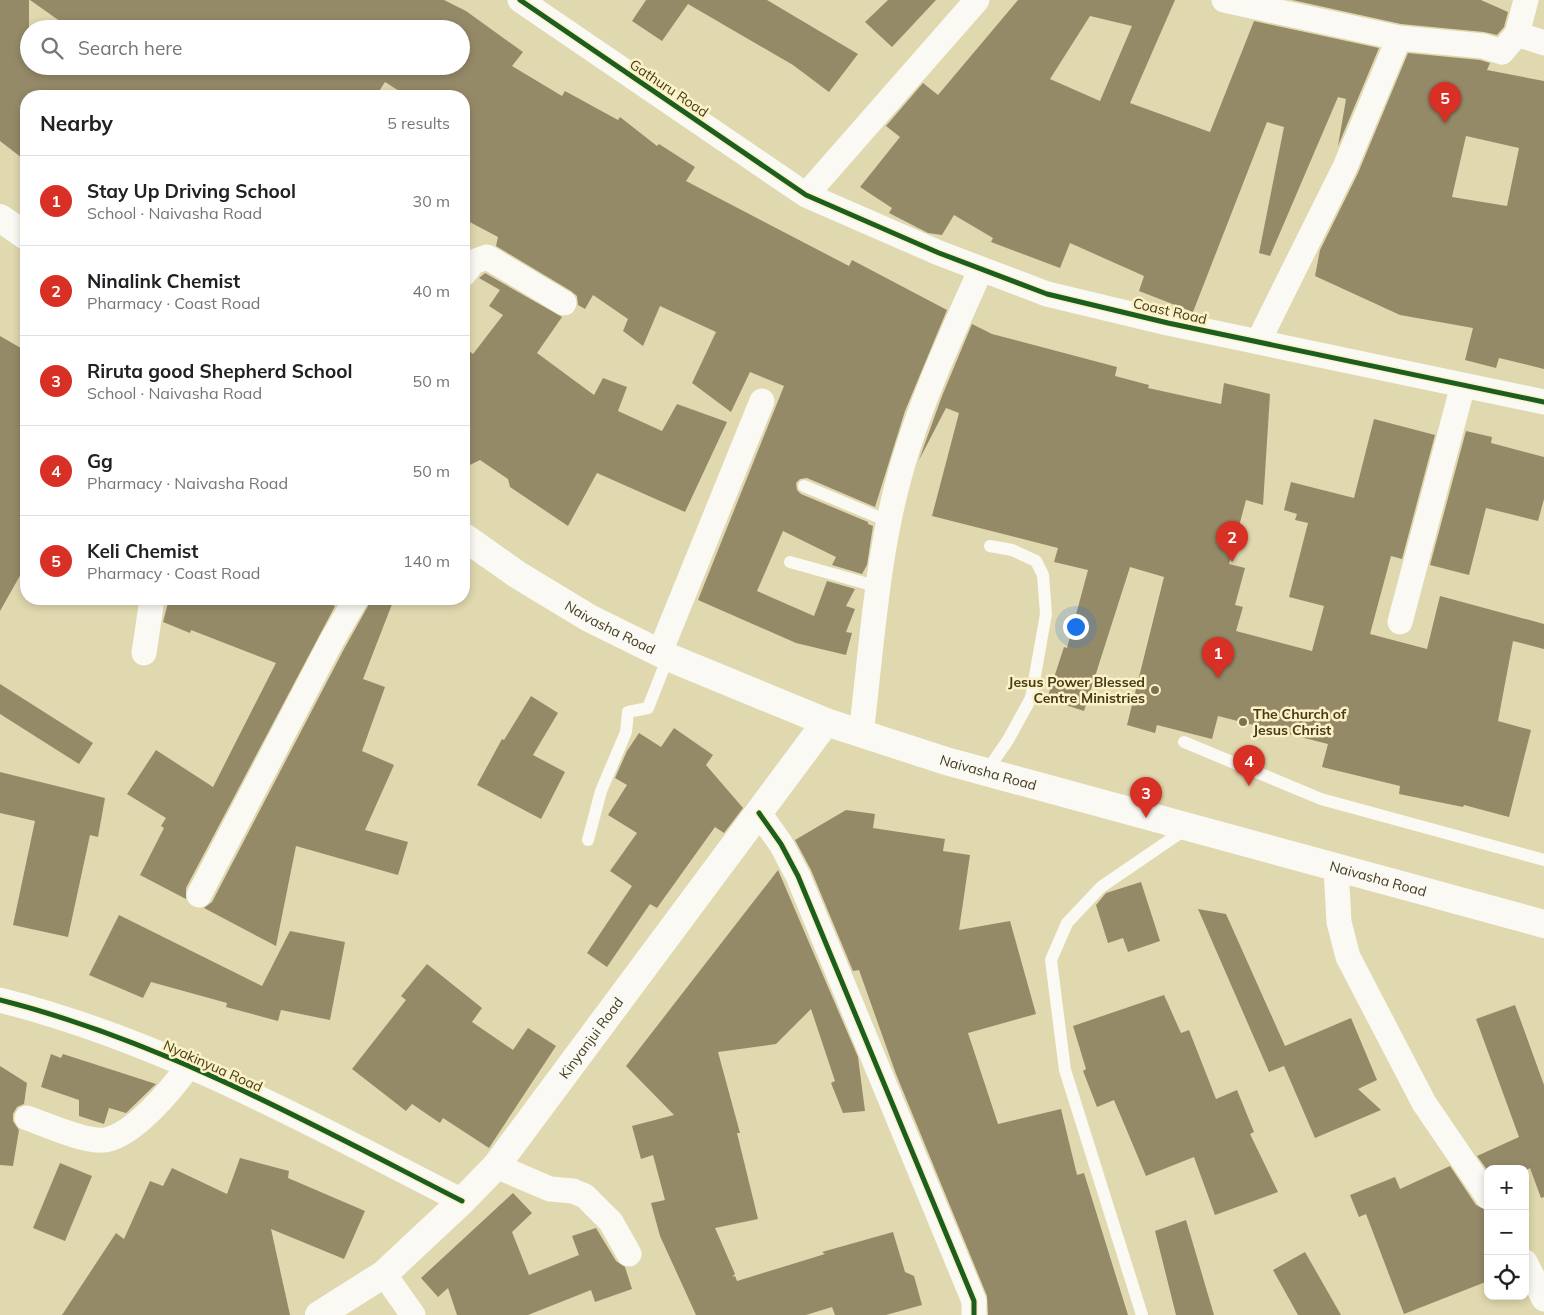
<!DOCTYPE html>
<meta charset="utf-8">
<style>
body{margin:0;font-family:Mulish,sans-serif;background:#f6f6f6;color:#202124}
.controls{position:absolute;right:15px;bottom:15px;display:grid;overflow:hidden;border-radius:10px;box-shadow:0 2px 8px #0003}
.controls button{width:45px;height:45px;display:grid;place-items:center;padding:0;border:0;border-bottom:1px solid #e0e0e0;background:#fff;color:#202124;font:25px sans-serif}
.you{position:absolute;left:1075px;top:626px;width:18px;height:18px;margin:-12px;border:4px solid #fff;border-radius:50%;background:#1a73e8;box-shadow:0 0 0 8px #1a73e833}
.badge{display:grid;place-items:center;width:32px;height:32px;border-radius:50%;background:#d93025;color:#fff;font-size:16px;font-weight:700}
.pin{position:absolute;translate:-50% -41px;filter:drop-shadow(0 1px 2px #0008)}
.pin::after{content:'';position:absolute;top:26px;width:18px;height:15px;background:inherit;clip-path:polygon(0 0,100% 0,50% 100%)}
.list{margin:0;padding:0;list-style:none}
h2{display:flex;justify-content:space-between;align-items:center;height:65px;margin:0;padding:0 20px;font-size:21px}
h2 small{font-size:16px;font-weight:400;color:#757577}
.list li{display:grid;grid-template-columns:32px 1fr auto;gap:15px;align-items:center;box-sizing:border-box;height:90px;padding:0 20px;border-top:1px solid #e0e0e0}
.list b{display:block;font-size:19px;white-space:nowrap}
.list p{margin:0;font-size:16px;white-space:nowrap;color:#757577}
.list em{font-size:16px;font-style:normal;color:#757577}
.icon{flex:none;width:28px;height:28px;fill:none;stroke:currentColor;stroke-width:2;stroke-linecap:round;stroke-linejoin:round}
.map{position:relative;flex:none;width:1544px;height:1315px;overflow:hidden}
.search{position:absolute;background:#fff;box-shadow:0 2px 8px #0003;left:20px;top:20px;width:450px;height:55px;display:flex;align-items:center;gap:12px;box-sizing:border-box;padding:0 18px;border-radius:28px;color:#757577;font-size:19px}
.panel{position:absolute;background:#fff;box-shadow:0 2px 8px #0003;left:20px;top:90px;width:450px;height:515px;border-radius:20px}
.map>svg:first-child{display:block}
.building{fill:#958a68;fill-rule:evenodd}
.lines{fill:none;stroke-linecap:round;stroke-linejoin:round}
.service{stroke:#faf9f3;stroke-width:12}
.minor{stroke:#faf9f3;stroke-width:25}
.secondary{stroke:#faf9f3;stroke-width:28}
.cycleway-casing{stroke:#fcf2c5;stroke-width:8}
.cycleway{stroke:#1b5e20;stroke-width:5}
.poi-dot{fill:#7b7350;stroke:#fcf2c5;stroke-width:2}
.labels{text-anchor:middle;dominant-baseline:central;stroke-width:5;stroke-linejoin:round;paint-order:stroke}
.street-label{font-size:14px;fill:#443c1d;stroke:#fcf2c5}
.poi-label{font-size:14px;font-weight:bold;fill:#443c1d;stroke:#fcf2c5;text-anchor:end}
</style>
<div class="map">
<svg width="1544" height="1315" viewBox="0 0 1544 1315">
<rect width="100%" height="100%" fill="#e0d8ae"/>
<path class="building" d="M 0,0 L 29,0 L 29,66 L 461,66 L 461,29 L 71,29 L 30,0 L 444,0 L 466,11 L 523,52 L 512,66 L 562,96 L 565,91 L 618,120 L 620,117 L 657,146 L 659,144 L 695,167 L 686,181 L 849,266 L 852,260 L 947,310 L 905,411 L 875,507 L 807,478 L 800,479 L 796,483 L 797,490 L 801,494 L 868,522 L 868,524 L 873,526 L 867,565 L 862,574 L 832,565 L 836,557 L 783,531 L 757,591 L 814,616 L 827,581 L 855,589 L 846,606 L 855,609 L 846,632 L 852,633 L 846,655 L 796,643 L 698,600 L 784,386 L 750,372 L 731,412 L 692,383 L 716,332 L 660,306 L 643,346 L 623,331 L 628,319 L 593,295 L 585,309 L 578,305 L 577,296 L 571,291 L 496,246 L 498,237 L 464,219 L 464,96 L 407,96 L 385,82 L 376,96 L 26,96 L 26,161 L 0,141 Z
M 646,0 L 767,0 L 858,54 L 829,92 L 793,65 L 688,4 L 662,41 L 632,21 Z
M 888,0 L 936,0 L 892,47 L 865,22 Z
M 1018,0 L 1175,0 L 1130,103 L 1210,132 L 1254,21 L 1379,48 L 1338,146 L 1346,99 L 1338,97 L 1270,256 L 1259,253 L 1284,127 L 1267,122 L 1193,312 L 1139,291 L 1144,276 L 1070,243 L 1060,268 L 991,242 L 993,238 L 954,215 L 942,235 L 928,233 L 889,213 L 892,208 L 860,187 L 900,137 L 886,126 L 923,83 L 938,95 ZM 1090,16 L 1132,26 L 1100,101 L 1050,79 Z
M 1292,0 L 1481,0 L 1508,12 L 1504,27 L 1497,35 L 1484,32 L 1401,24 Z
M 1408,53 L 1480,60 L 1490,63 L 1487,70 L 1544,81 L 1544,369 L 1499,358 L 1496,368 L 1465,360 L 1473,328 L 1400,315 L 1315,276 L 1320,250 L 1358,173 ZM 1466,136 L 1519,148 L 1507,206 L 1452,197 Z
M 485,273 L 562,317 L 537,353 L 594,395 L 603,378 L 627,387 L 618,411 L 662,431 L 677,404 L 727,422 L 685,512 L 597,473 L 568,526 L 510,487 L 508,479 L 480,460 L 464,468 L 464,347 L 473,354 L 503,315 L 489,306 L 500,290 L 479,278 Z
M 972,324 L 992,334 L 1117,367 L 1115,376 L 1149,385 L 1148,388 L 1221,404 L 1224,383 L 1270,394 L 1263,505 L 1246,500 L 1229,564 L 1245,568 L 1235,605 L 1243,607 L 1236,631 L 1312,651 L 1324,606 L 1289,597 L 1308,523 L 1295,520 L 1297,514 L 1284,510 L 1291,482 L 1354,498 L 1374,419 L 1435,435 L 1402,559 L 1391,556 L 1370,634 L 1427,649 L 1440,596 L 1544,624 L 1544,649 L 1513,641 L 1498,721 L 1531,730 L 1509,817 L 1464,805 L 1463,807 L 1399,794 L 1400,786 L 1322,767 L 1328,744 L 1218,716 L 1212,739 L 1157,725 L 1155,733 L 1127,725 L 1164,577 L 1130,567 L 1084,711 L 1047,699 L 1064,647 L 1067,648 L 1088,570 L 1054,562 L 1058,548 L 932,516 L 959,413 L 946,408 L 919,460 L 942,396 Z
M 0,336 L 26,351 L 26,565 L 0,611 Z
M 1466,431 L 1492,437 L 1491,443 L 1544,457 L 1544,499 L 1538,521 L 1486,508 L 1469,575 L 1430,565 Z
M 169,599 L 320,599 L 335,606 L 186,888 L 186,899 L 140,875 L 164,828 L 161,826 L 166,818 L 127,794 L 156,750 L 213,787 L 276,663 L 191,630 L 190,633 L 163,622 Z
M 370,599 L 394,599 L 363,679 L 385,687 L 362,751 L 394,765 L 365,830 L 408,842 L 398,875 L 296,846 L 276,946 L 204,908 L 212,902 L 344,649 L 368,606 Z
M 0,684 L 93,743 L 79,764 L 0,714 Z
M 531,696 L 558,713 L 533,755 L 565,772 L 541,819 L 477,785 L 502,739 L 504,740 Z
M 674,728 L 713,755 L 706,765 L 743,808 L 724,833 L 715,827 L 657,908 L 650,904 L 607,967 L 587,953 L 632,886 L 610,871 L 637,833 L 608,815 L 627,785 L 615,778 L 627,751 L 639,733 L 661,747 Z
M 0,772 L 105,798 L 98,837 L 90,835 L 68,937 L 13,925 L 35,821 L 0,813 Z
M 846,810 L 875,814 L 873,828 L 945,839 L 943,851 L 970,855 L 959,930 L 1010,921 L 1036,1014 L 968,1033 L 998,1124 L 1061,1109 L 1077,1175 L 1084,1173 L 1128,1315 L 988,1315 L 987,1296 L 896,1074 L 859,970 L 853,971 L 811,870 L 795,840 Z
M 778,870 L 858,1057 L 865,1111 L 843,1113 L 831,1083 L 835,1081 L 811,1009 L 776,1044 L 718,1052 L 740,1133 L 737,1133 L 758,1219 L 715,1228 L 735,1274 L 732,1277 L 735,1276 L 737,1281 L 825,1254 L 822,1252 L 893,1232 L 905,1272 L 914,1276 L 922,1305 L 886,1315 L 835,1315 L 832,1307 L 806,1315 L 696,1315 L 660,1236 L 651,1203 L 665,1200 L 653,1155 L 641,1159 L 632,1126 L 674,1115 L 626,1066 Z
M 1141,882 L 1160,941 L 1128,952 L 1123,938 L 1108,943 L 1096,905 L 1106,893 Z
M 1198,909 L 1226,914 L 1285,1046 L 1351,1018 L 1377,1080 L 1358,1089 L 1381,1110 L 1315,1138 L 1284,1066 L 1269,1072 Z
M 119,915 L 262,986 L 290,931 L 345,942 L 330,1020 L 281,1010 L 278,1021 L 226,1007 L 227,1003 L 151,982 L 143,998 L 89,975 Z
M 427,964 L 482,1008 L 472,1022 L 513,1050 L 528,1028 L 556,1046 L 489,1148 L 443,1118 L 440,1123 L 412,1104 L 406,1111 L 352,1069 L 406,1000 L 401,996 Z
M 1164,995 L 1181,1033 L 1189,1030 L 1216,1099 L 1237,1090 L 1254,1132 L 1250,1134 L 1278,1192 L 1215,1215 L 1194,1157 L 1146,1176 L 1114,1100 L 1097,1107 L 1083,1071 L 1086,1069 L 1073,1026 Z
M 1515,1005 L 1544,1085 L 1544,1197 L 1541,1198 L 1530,1168 L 1525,1171 L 1525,1169 L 1488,1169 L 1488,1171 L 1477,1156 L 1519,1137 L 1476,1019 Z
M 51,1054 L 61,1058 L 63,1054 L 156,1084 L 126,1113 L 109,1108 L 104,1124 L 79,1116 L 79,1100 L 41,1087 Z
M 0,1066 L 27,1083 L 24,1104 L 17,1107 L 13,1114 L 13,1121 L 19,1130 L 13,1166 L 0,1165 Z
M 240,1158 L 289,1171 L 288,1178 L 365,1211 L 344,1259 L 271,1229 L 290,1315 L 62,1315 L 116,1233 L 124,1239 L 150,1181 L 163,1186 L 172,1168 L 227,1194 Z
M 60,1163 L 92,1176 L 65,1241 L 33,1228 Z
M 1450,1166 L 1476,1205 L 1488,1211 L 1488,1281 L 1404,1314 L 1366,1214 L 1359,1217 L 1350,1195 L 1395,1177 L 1400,1189 Z
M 513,1193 L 532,1213 L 512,1232 L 529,1275 L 579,1255 L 572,1236 L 596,1228 L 616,1261 L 625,1267 L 632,1289 L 595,1302 L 591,1290 L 528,1315 L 457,1315 L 448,1288 L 438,1297 L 421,1278 Z
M 1186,1220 L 1214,1315 L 1176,1315 L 1155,1231 Z
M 1305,1252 L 1341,1315 L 1298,1315 L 1273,1270 Z"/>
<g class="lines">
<path class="service" d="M 804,486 L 890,522
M 790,562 L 879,587
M 1184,742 L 1321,799 L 1544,860
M 986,772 L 1008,740 L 1031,698 L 1046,614 L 1043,575 L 1036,561 L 1012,550 L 990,546
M 588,840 L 601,791 L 626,732 L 628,712 L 648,708 L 668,657
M 1142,1315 L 1065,1070 L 1051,960 L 1067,923 L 1101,887 L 1186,829"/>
<path class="minor" d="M 520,0 L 806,195 L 939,253 L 1047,294 L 1168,323 L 1544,402
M 1224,0 L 1399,38 L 1483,46 L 1502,52 L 1517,34 L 1526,0
M 1517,34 L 1544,43
M 806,195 L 977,0
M 464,274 L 473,262 L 487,257 L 564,303
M 1258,342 L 1345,167 L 1399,38
M 1400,622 L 1463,385
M 660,652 L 762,401
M 144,653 L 152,599
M 861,734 C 872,645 877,553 902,467 C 922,398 952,334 981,269
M 759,813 L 781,844 L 798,876 L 974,1301 L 974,1315
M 1336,868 L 1339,922 L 1348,957 L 1424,1103 L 1488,1197
M 199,895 L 331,642 L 356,599
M 0,1000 C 163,1041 313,1125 462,1201
M 27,1118 C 45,1124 86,1143 105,1140 C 134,1135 171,1090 188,1067
M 496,1166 L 550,1189 L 573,1191 L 585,1196 L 611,1222 L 629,1254
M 1525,1262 L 1544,1299
M 384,1274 L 413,1315"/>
<g class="secondary">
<path d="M 0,218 L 26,236"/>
<path id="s1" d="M 464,537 L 518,575 L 589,618 L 668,657 L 826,722 L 946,761 L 1544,924"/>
<path id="s2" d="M 319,1315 L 384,1274 L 462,1201 L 496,1166 L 826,722"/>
</g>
<defs>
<path id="cycleway" d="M 520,0 L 806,195 L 939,253 L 1047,294 L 1168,323 L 1544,402
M 759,813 L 781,844 L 798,876 L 974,1301 L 974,1315
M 0,1000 C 163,1041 313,1125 462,1201"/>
</defs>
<use href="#cycleway" class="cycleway-casing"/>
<use href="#cycleway" class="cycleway"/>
</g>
<g class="poi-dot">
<circle cx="1155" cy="690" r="5"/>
<circle cx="1243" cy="722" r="5"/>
</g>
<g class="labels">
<g class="street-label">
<text transform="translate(669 88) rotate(34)">Gathuru Road</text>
<text transform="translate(1170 311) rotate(13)">Coast Road</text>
<text stroke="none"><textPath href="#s1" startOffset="172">Naivasha Road</textPath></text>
<text stroke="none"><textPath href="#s1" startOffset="578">Naivasha Road</textPath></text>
<text stroke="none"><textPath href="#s1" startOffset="982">Naivasha Road</textPath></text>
<text stroke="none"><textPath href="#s2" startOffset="392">Kinyanjui Road</textPath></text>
<text transform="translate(213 1066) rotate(24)">Nyakinyua Road</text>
</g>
<g class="poi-label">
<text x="1145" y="682">Jesus Power Blessed<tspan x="1145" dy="16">Centre Ministries</tspan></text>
<text x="1253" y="714" text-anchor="start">The Church of<tspan x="1253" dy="16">Jesus Christ</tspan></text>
</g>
</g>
</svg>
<div class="controls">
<button>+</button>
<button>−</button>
<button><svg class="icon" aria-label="locate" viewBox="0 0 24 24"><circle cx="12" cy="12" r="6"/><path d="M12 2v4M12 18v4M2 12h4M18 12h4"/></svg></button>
</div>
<div class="you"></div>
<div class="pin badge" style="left:1218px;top:678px">1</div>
<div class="pin badge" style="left:1232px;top:562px">2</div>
<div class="pin badge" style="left:1146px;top:818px">3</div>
<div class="pin badge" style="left:1249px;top:786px">4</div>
<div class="pin badge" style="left:1445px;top:123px">5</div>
<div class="search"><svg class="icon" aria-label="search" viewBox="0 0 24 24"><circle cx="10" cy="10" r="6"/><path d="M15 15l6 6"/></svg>Search here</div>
<section class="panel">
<h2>Nearby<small>5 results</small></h2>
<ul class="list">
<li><span class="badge">1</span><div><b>Stay Up Driving School</b><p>School · Naivasha Road</p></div><em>30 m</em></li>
<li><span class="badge">2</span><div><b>Ninalink Chemist</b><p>Pharmacy · Coast Road</p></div><em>40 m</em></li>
<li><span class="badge">3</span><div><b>Riruta good Shepherd School</b><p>School · Naivasha Road</p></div><em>50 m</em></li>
<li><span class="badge">4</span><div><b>Gg</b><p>Pharmacy · Naivasha Road</p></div><em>50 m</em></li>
<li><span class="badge">5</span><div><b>Keli Chemist</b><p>Pharmacy · Coast Road</p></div><em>140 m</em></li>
</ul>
</section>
</div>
